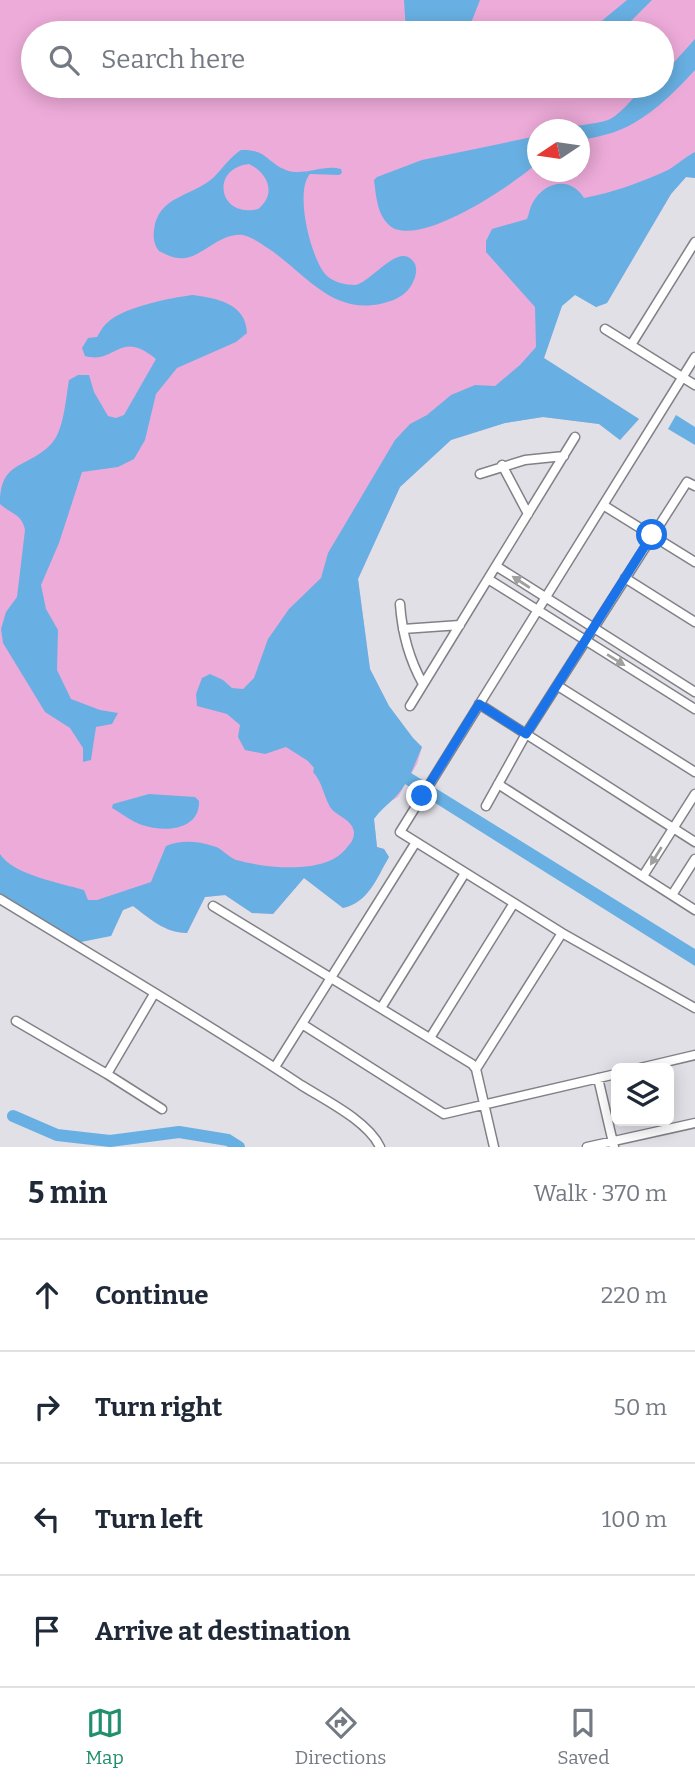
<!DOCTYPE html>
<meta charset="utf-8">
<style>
body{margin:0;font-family:Bitter,serif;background:#f2f2f3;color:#1f2937}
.controls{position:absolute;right:21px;bottom:21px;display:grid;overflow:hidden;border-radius:10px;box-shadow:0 4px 18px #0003}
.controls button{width:63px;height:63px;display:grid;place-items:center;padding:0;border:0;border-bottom:2px solid #e0e1e3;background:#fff;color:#1f2937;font:35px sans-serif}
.compass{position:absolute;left:527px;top:119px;width:63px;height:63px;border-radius:50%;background:#fff;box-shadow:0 4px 18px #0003;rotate:257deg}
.stop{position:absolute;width:21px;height:21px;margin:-16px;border:5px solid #1a73e8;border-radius:50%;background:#fff}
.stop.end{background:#1a73e8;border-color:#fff;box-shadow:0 2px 7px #0008}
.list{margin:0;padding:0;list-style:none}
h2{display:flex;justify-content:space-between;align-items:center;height:91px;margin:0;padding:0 28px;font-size:30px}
h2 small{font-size:23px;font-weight:400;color:#747a83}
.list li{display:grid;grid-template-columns:46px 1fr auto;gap:21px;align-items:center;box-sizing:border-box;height:112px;padding:0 28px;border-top:2px solid #e0e1e3}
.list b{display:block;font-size:26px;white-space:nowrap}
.list em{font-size:23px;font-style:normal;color:#747a83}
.icon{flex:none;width:38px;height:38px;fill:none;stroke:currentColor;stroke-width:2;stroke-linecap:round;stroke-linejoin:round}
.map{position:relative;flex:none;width:695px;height:1147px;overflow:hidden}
.search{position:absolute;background:#fff;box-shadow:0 4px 18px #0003;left:21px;right:21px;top:21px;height:77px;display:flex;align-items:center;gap:18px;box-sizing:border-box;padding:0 24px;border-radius:38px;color:#747a83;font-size:26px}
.sheet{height:539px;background:#fff}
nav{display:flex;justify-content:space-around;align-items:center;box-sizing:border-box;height:98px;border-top:2px solid #e0e1e3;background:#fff;font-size:19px;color:#747a83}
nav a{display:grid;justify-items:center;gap:4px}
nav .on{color:#218e6d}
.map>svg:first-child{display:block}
.green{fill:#edabd9;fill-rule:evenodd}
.water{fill:#68b0e3;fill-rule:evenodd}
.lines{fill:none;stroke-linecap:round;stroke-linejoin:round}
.river{stroke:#68b0e3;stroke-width:12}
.minor-casing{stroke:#828187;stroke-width:11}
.minor{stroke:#fff;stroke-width:8}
.oneway{fill:#a0a0a1}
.route{stroke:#1a73e8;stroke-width:9}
</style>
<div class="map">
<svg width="695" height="1147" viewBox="0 0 695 1147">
<rect width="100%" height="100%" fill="#e1e0e7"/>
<path class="green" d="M 0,0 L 695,0 L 695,178 L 686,177 L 671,194 L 607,303 L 596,307 L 575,294 L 562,305 L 544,358 L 639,419 L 620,440 L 599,424 L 543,417 L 505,423 L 451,440 L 400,487 L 358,579 L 370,669 L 389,706 L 413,738 L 422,747 L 417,764 L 398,797 L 384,805 L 374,819 L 377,847 L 384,849 L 389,857 C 376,879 369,902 343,908 L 304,878 L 273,914 L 252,913 L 225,895 L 205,897 L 187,933 C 165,933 149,918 133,906 L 123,910 L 111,936 L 0,897 ZM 33,33 L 662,33 L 662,86 L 33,86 ZM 538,130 L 580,130 L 580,172 L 538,172 Z"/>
<path class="water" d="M 404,0 L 480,0 L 467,33 L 406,33 Z
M 627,0 L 652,0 L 626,26 L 612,33 L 587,33 Z
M 695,39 L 695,70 C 674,93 647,120 617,131 C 605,136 592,137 580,141 L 580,130 L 558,129 C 574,125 592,125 608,120 C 619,116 636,95 644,86 L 662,86 L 662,71 L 668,69 Z
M 537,136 L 537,163 C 516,183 417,251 389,225 C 377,214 376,195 374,180 L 377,177 L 422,160 Z
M 241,150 C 267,149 267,163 286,170 C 303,177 323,164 341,169 L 342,173 L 339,175 L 310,174 C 294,192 311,259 326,275 C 333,282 345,285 355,285 C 371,283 398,242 413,261 C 420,269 414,283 408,290 C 400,299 391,301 380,304 C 329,314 304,271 266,247 C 259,242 251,237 243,235 C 218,232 200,261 179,258 C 172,258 165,254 159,251 C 154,245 153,238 154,230 C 158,195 193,197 214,177 C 223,168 230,157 241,150 ZM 249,164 C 268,173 277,194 258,209 C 218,219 210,168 249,164 Z
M 695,152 L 695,178 L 686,177 L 671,194 L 607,303 L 596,307 L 575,295 L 562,306 L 544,358 L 639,419 L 620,440 L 599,424 L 543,417 L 505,423 L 451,440 L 400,487 L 358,579 L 370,669 L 389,706 L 413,738 L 422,747 L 411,773 L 695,949 L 695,966 L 405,784 C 397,799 384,805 374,819 L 377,847 L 384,849 L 389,857 C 376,879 369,902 343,908 L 304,878 L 273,914 L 252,913 L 225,895 L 205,897 L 187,933 C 165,933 149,918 133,906 L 123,910 L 111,936 L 76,943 L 0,897 L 0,854 C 13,875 61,883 84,890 L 88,900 L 97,900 L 151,882 L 166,846 C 181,840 197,841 213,846 C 222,848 228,857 236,860 C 267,868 328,876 348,846 C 352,842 354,838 354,832 C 352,818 334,816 329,805 C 323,793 322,782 313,772 L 314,768 L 308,761 L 286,747 L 265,754 L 245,750 L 238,737 L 240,725 L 227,714 L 197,706 L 196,694 L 202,678 L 210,674 L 223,680 L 232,688 L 243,689 L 254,678 L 268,639 L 289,609 L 321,578 L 328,553 L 395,440 L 410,424 L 427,415 L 451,395 L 475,385 L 495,386 L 520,365 L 536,347 L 535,307 L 486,252 L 486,241 L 492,229 L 527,219 C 529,214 530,207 533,202 C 545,181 571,176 584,198 C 612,193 642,182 668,170 C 677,165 685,157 695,152 Z
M 192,295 C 216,298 246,303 247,333 L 236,342 L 177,368 L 156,394 L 145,440 L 134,459 L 118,467 L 82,472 L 59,543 L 41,585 L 46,609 L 58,630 L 57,670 L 71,699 L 100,710 L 118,713 L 112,724 L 96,727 L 91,760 L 83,762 L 83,748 L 70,728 L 45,712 L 3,643 L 1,629 L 6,612 L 17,597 L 25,530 C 22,514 11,514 0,504 C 0,459 27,470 52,443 C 64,430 66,397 69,380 L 78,375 L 89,375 L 94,392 L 108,416 L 116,418 L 124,415 L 156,359 C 119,328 116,365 85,356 L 82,348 L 88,338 L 97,337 C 100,332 103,326 107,323 C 123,307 170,298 192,295 Z
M 676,415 L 695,427 L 695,445 L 668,429 Z
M 149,794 L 195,797 L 199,801 C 200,830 165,833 142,825 C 132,822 121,813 112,808 L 113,804 Z"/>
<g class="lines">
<path class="river" d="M 13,1116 L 57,1135 L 110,1141 L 179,1132 L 228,1140 L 239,1147"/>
<defs>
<path id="minor" d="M 605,329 L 695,385
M 631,345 L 695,242
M 695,357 L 400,832 L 562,933 L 695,1008
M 502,465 L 528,514
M 480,474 L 525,460 L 564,456
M 603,505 L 695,562
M 496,566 L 695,692
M 625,578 L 695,622
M 488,579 L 695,709
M 400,604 C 402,633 409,659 423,684
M 403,629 L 460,625
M 558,686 L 695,772
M 479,704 L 695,842
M 410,706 L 575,437
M 498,784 L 695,910
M 486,806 L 526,734 L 687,482 L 695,486
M 643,876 L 695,794
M 672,895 L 695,859
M 0,899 C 101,961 203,1020 301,1085 C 325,1100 368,1121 380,1147
M 213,906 L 472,1064 L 476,1069 L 494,1147
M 381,1008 L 465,873
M 16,1021 L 107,1074 L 162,1109
M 302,1024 L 444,1114 L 616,1074
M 430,1038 L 514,903
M 275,1067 L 416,842
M 640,1068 L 695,1055
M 476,1069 L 562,933
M 107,1074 L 154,994
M 598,1078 L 614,1147
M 587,1147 L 695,1123"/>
</defs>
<use href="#minor" class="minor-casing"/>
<use href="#minor" class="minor"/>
</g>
<defs><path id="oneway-solid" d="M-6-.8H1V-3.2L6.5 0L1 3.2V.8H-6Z" transform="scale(1.75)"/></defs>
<g class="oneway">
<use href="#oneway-solid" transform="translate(521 582) rotate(-147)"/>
<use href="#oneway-solid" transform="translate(616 660) rotate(32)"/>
<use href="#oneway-solid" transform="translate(656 856) rotate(122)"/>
</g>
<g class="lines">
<path class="route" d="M 422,796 L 479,704 L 526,734 L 652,535"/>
</g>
</svg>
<div class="controls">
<button><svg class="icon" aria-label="layers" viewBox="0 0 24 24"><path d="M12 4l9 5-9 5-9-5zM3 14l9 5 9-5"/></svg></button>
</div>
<svg class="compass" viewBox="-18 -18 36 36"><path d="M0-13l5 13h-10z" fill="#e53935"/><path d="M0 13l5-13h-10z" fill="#747a83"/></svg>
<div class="stop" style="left:652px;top:535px"></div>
<div class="stop end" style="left:422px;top:796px"></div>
<div class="search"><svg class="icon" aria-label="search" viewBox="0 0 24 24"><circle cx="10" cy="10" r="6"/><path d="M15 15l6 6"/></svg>Search here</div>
</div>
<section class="sheet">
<h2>5 min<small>Walk · 370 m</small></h2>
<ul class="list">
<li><svg class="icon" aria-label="ahead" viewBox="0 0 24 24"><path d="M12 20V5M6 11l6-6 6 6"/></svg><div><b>Continue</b></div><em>220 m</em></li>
<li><svg class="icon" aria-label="right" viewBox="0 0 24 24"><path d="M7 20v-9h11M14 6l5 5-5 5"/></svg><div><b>Turn right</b></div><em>50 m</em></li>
<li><svg class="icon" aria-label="left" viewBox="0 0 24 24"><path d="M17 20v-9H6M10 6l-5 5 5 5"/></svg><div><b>Turn left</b></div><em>100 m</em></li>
<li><svg class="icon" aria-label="arrive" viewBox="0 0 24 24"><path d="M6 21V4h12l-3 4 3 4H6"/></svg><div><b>Arrive at destination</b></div></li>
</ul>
</section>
<nav>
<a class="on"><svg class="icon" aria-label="map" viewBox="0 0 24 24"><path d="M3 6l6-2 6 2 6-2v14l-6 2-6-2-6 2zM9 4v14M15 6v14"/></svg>Map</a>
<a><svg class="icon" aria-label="directions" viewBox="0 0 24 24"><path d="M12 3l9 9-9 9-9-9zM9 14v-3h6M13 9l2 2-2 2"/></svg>Directions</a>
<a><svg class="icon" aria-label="saved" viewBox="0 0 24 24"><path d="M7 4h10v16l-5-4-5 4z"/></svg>Saved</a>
</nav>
